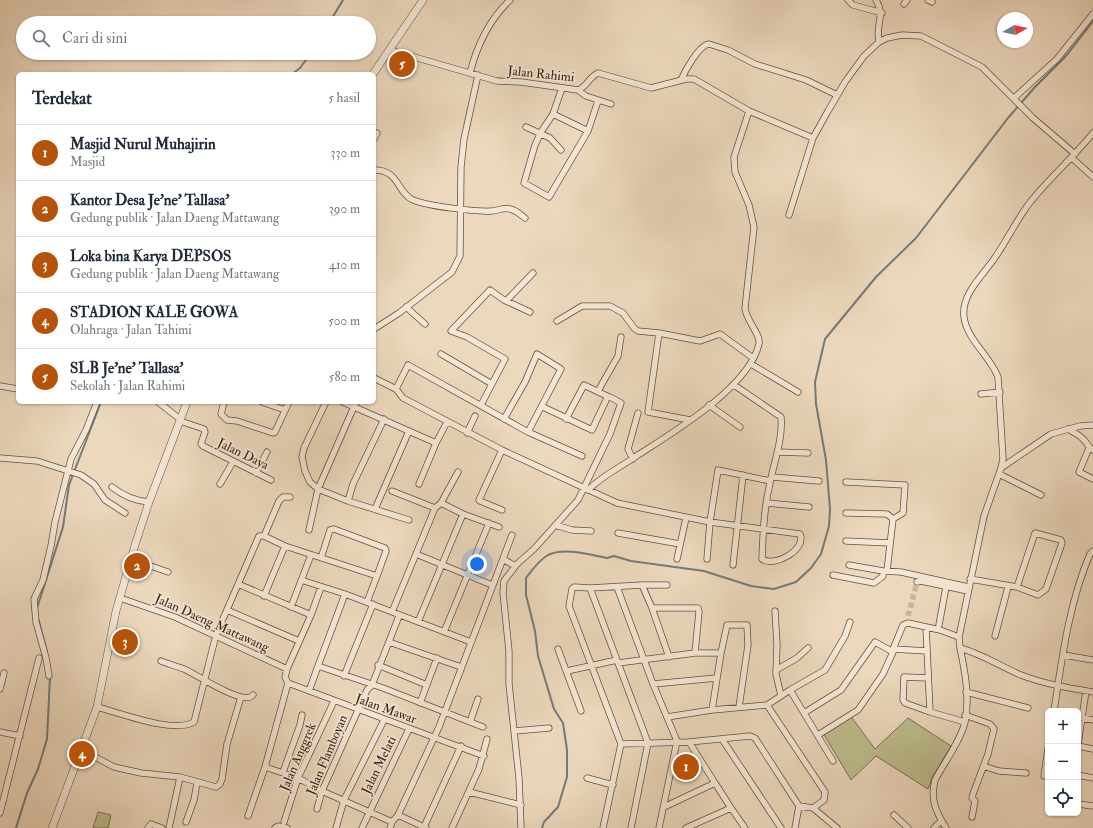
<!DOCTYPE html>
<html lang="id">
<meta charset="utf-8">
<style>
body{margin:0;font-family:"IM FELL Double Pica",serif;background:#f6f6f7;color:#1f2937}
.controls{position:absolute;right:12px;bottom:12px;display:grid;overflow:hidden;border-radius:6px;box-shadow:0 1px 3px #0004}
.controls button{width:36px;height:36px;display:grid;place-items:center;padding:0;border:0;border-bottom:1px solid #e0e1e3;background:#fff;color:#1f2937;font:20px sans-serif}
.compass{position:absolute;left:997px;top:12px;width:36px;height:36px;border-radius:50%;background:#fff;box-shadow:0 1px 3px #0004;rotate:81deg}
.you{position:absolute;left:477px;top:564px;width:14px;height:14px;margin:-10px;border:3px solid #fff;border-radius:50%;background:#1a73e8;box-shadow:0 0 0 6px #1a73e833}
.badge{display:grid;place-items:center;width:26px;height:26px;border-radius:50%;background:#b45309;color:#fff;font-size:13px;font-weight:700}
.pin{position:absolute;translate:-50% -50%;border:2px solid #fff;box-shadow:0 1px 4px #0006}
.list{margin:0;padding:0;list-style:none}
h2{display:flex;justify-content:space-between;align-items:center;height:52px;margin:0;padding:0 16px;font-size:17px}
h2 small{font-size:13px;font-weight:400;color:#747a83}
.list li{display:grid;grid-template-columns:26px 1fr auto;gap:12px;align-items:center;box-sizing:border-box;height:56px;padding:0 16px;border-top:1px solid #e0e1e3}
.list b{display:block;font-size:15px;white-space:nowrap}
.list p{margin:0;font-size:13px;white-space:nowrap;color:#747a83}
.list em{font-size:13px;font-style:normal;color:#747a83}
.icon{flex:none;width:22px;height:22px;fill:none;stroke:currentColor;stroke-width:2;stroke-linecap:round;stroke-linejoin:round}
.map{position:relative;flex:none;width:1093px;height:828px;overflow:hidden}
.search{position:absolute;background:#fff;box-shadow:0 1px 3px #0004;left:16px;top:16px;width:360px;height:44px;display:flex;align-items:center;gap:10px;box-sizing:border-box;padding:0 14px;border-radius:22px;color:#747a83;font-size:15px}
.panel{position:absolute;background:#fff;box-shadow:0 1px 3px #0004;left:16px;top:72px;width:360px;height:332px;border-radius:6px}
.map>svg:first-child{display:block}
.green{fill:#bdbd8e;stroke:#7a7052}
.lines{fill:none;stroke-linecap:round;stroke-linejoin:round}
.stream{stroke:#747b79;stroke-width:2}
.minor-tunnel{stroke:#c8b49b;stroke-width:5.5;stroke-dasharray:5.5 3;stroke-linecap:butt}
.minor-casing{stroke:#64503f;stroke-width:7}
.tertiary-casing{stroke:#64503f;stroke-width:8}
.minor{stroke:#f3e6d4;stroke-width:5.5}
.tertiary{stroke:#f3e6d4;stroke-width:7}
.labels{text-anchor:middle;dominant-baseline:central;stroke-width:3.5;stroke-linejoin:round;paint-order:stroke}
.street-label{font-size:13px;fill:#372215;stroke:#f3e6d4}
</style>
<div class="map">
<svg width="1093" height="828" viewBox="0 0 1093 828">
<rect width="100%" height="100%" fill="#ecd8bd"/>
<filter id="stains"><feTurbulence type="fractalNoise" baseFrequency=".005" numOctaves="4"/><feColorMatrix values="0 0 0 0 .2 0 0 0 0 .09 0 0 0 0 .02 0 0 0 .5 -.17"/></filter>
<radialGradient id="worn" r=".72"><stop offset=".6" stop-color="#630" stop-opacity="0"/><stop offset="1" stop-color="#630" stop-opacity=".3"/></radialGradient>
<path class="green" d="M 850,715 L 875,749 L 908,718 L 951,746 L 933,776 L 928,789 L 876,756 L 851,780 L 823,733 Z
M 98,812 L 111,815 L 108,828 L 93,828 Z"/>
<g class="lines">
<path class="stream" d="M 329,23 L 343,0
M 292,74 L 300,68 L 311,53
M 37,608 L 63,527 L 69,485 L 101,402
M 38,618 L 47,652
M 16,828 L 27,793 L 38,769 L 47,739 L 50,677
M 542,828 L 544,822 L 558,807 L 567,777 L 567,750 L 563,723 L 554,709 L 538,656 L 535,631 L 526,595 L 526,578 C 532,570 539,560 548,555 C 564,547 591,555 607,558 L 614,556 L 631,561 L 704,571 L 751,586 L 774,589 L 796,582 L 811,568 L 821,554 L 829,526 L 830,509 L 826,460 L 816,404 L 815,382 L 825,339 L 876,277 L 916,238 L 1008,118 L 1035,87 L 1066,56 L 1093,21"/>
<path class="minor-tunnel" d="M 908,616 L 917,582"/>
<defs>
<path id="minor" d="M 848,0 L 853,5 L 882,13
M 876,0 C 886,17 875,23 879,42
M 928,0 L 932,2
M 904,4 L 907,0
M 390,50 L 497,81 L 521,82 L 578,90 C 587,87 589,77 598,73 L 651,88 L 686,79 L 694,79 L 749,111 L 813,138
M 470,73 C 477,45 489,20 510,0
M 681,80 C 685,71 699,45 709,44 L 728,50 L 755,64 L 806,80 L 837,95
M 562,88 L 553,114 L 541,132 L 535,145 L 524,183 L 549,197 L 588,131
M 578,90 L 586,96 L 611,104
M 1014,98 L 1057,59 L 1093,14
M 553,114 L 588,131 L 598,101
M 526,127 L 550,138 L 561,150
M 374,139 L 377,133
M 1072,158 L 1093,177
M 374,170 C 400,170 396,192 413,200 C 427,206 476,212 492,211 C 498,211 503,207 510,209 C 516,210 521,215 525,218
M 789,215 L 813,138 L 828,111 L 845,82 L 864,56 L 879,42 L 887,38 L 902,35 L 921,36 L 982,67 L 1033,118 L 1075,154
M 506,301 L 533,273
M 406,307 L 425,324
M 557,321 L 582,306 L 610,306 L 623,313 L 634,328 L 638,331 L 659,333 L 700,341 L 720,334 L 753,358
M 374,329 L 399,313 L 452,272 L 460,256 L 461,167 L 464,139 L 478,75
M 659,333 L 648,412 L 690,420
M 441,354 L 492,384
M 751,364 L 798,392
M 374,378 L 396,389 L 403,398 L 502,450 L 617,503 L 710,522 L 800,534 C 807,549 775,568 762,559 C 763,533 764,508 770,483 C 774,462 783,439 781,417 L 734,385
M 0,386 L 18,389
M 396,389 L 408,365 L 528,432 L 582,456
M 598,391 L 618,356 L 621,337
M 981,394 L 1000,392
M 158,402 L 180,419
M 224,402 L 221,414 L 227,420 L 237,421 L 273,433 L 275,432 L 289,402
M 262,402 L 285,410
M 326,402 L 304,448 L 302,457 L 305,471 L 310,482 L 318,489 L 348,501 L 409,520
M 343,402 L 436,443 L 447,422
M 481,405 L 505,359 L 467,337 L 451,331 L 490,290 L 504,300 L 530,312
M 709,405 L 740,427
M 504,419 L 525,382 L 537,354 L 561,369 L 528,432
M 566,419 L 584,385 L 609,397
M 180,421 L 204,429 L 205,432 L 201,444 L 203,446 L 271,480
M 1068,429 C 1073,432 1080,435 1084,440 C 1088,444 1088,447 1093,450
M 467,433 L 475,416
M 1089,448 L 1079,472 L 1093,479
M 502,450 L 479,500 L 480,501 L 502,510
M 777,452 L 808,453
M 0,458 L 37,461 L 81,475 L 94,484 L 105,500 L 125,513
M 633,459 L 628,449 L 638,413
M 1001,468 L 1003,459 L 998,377 C 990,356 967,340 964,317 C 961,295 982,276 994,259 C 1006,242 1015,223 1028,205 C 1047,180 1073,158 1093,133
M 256,473 L 267,452
M 999,474 L 1041,495
M 772,477 L 819,481
M 846,482 L 905,485 L 903,513 L 893,519 L 887,571
M 220,484 L 233,462
M 419,484 L 436,443
M 112,487 C 122,495 136,501 149,502
M 588,490 C 603,475 621,467 638,455 C 674,432 749,387 759,344 C 761,334 746,321 745,308 L 754,227 L 749,205 L 735,172 L 734,157 L 749,111
M 392,491 L 435,508
M 348,501 L 353,484 L 384,419
M 441,503 L 463,514 L 499,527
M 767,503 L 809,507
M 375,509 L 409,431
M 846,513 L 887,514 L 893,519
M 555,525 L 572,530 L 591,531
M 309,530 L 318,489 L 356,402
M 618,533 L 680,544
M 264,536 L 279,501 L 283,497 L 290,497
M 846,541 L 890,543
M 416,554 L 492,585
M 321,558 L 330,530 L 334,529 L 385,548 L 386,551 L 377,576
M 131,559 L 168,572
M 503,559 L 515,566
M 677,559 L 686,518
M 707,559 L 710,522 L 718,470 L 770,481
M 733,565 L 743,475
M 849,565 L 883,571
M 833,575 L 874,583 L 883,576 L 883,571 L 901,572 L 968,587
M 970,579 L 1017,587 L 1038,595 L 1046,589 L 1062,543 L 1061,540 L 1035,533 L 1017,587
M 301,580 L 345,594 L 471,642
M 917,582 L 921,581 L 968,591
M 238,584 L 311,615 L 287,669
M 642,585 L 667,585
M 617,587 L 653,684 L 677,741 L 659,828
M 590,588 L 648,743 L 631,828
M 345,594 L 318,666 L 383,688 L 483,727
M 264,596 L 285,546
M 120,598 L 175,617 L 287,669 L 285,677 L 288,683 L 484,756
M 291,607 L 311,555
M 227,610 L 299,641
M 775,611 L 777,645 L 776,674 L 781,696
M 392,612 L 435,508 L 441,503 L 458,472
M 311,615 L 321,587
M 418,622 L 463,514
M 939,625 L 946,587
M 926,627 L 930,712 L 965,722
M 444,632 L 489,523
M 995,636 L 1008,587
M 389,642 L 461,667
M 960,648 L 959,637 L 984,516 L 1001,468 L 1051,434 L 1080,426 L 1093,425
M 558,649 L 581,711
M 927,651 L 893,649 L 903,625 L 908,623 L 940,630 L 959,637
M 721,653 L 727,625 L 747,625 L 748,645 L 739,707
M 1064,655 L 1093,660
M 669,657 L 652,608 L 698,608 L 699,612 L 695,653
M 161,661 C 168,664 176,666 184,669 C 196,674 244,707 253,695
M 618,663 L 695,653 L 721,653 L 712,710 L 667,717
M 378,665 L 427,685
M 776,670 L 797,658 L 808,648
M 567,671 L 617,660
M 49,676 L 46,658 L 36,622 L 34,599 L 43,580 L 51,546 L 55,522 L 71,459 L 86,430 L 97,402
M 344,676 L 373,604
M 928,678 L 904,677 L 903,700 L 905,703 L 930,712
M 288,683 L 265,767 L 298,778 L 322,791 L 392,822 L 398,815 L 426,828
M 653,684 L 717,678
M 0,689 L 4,673
M 790,690 L 825,670 L 845,636 L 850,622
M 309,691 L 318,666
M 966,692 L 1028,708
M 420,703 L 437,658
M 767,705 L 790,690 L 833,761
M 97,707 C 120,713 173,734 194,722 L 216,635 L 259,536 L 264,536 L 285,546 L 377,576 L 367,602
M 712,710 L 767,705 L 825,792 L 824,800 L 813,808 L 799,806
M 1054,711 C 1062,658 1069,603 1090,554 L 1093,551
M 804,713 L 841,690 L 875,642 L 893,652 L 883,674 L 858,710 L 818,735
M 965,715 L 990,724 L 994,729 L 988,754 L 973,794 L 972,798 L 975,801 L 972,817
M 1078,717 L 1093,720
M 470,722 L 478,699
M 514,731 L 549,728
M 0,732 L 20,736
M 722,739 L 781,828
M 689,742 L 750,736 L 755,738 L 799,806 L 795,828
M 621,744 L 689,742 L 715,783
M 1078,744 L 1086,691
M 1078,746 L 1093,749
M 82,750 L 114,767 L 141,773 L 180,777 L 216,787 L 220,784 L 222,779 L 227,744 L 241,697
M 983,766 L 999,771 L 1026,773
M 283,772 L 300,725 L 302,715
M 1078,775 L 1093,778
M 1044,776 L 1048,749
M 587,778 L 613,785
M 469,792 L 521,805
M 1078,804 L 1093,806
M 664,807 L 715,783 L 731,808
M 813,808 L 837,828
M 317,809 L 322,791 L 367,690 L 372,685 L 399,616
M 0,813 L 39,658
M 398,815 L 439,727 L 512,535
M 894,815 L 908,828
M 248,816 L 265,767
M 186,822 L 194,800 L 197,783
M 284,822 L 298,778 L 334,701
M 424,827 L 461,746
M 148,828 L 151,824 L 162,828
M 169,828 L 180,777
M 275,828 L 278,826 L 287,828
M 336,828 L 344,800 L 384,720
M 362,828 L 409,729
M 390,828 L 392,822
M 452,828 L 479,769 L 487,739
M 521,828 L 519,778 L 509,684 L 509,651 L 503,593 L 504,581 L 517,564 L 534,549 L 578,500 L 610,434 L 621,403 L 610,397 L 607,398 L 592,430 L 543,407
M 603,828 L 621,744 L 569,606 L 572,589 L 574,587 L 590,588 L 642,585 L 652,608
M 686,828 L 731,808 L 745,828
M 934,828 L 941,821
M 946,828 C 936,812 930,800 935,780 C 944,763 961,740 965,722 C 970,698 965,671 960,648 C 982,654 1000,666 1021,675 C 1044,684 1069,688 1093,692"/>
<path id="tertiary" d="M 373,74 L 423,0
M 52,828 L 97,707 L 116,611 L 135,545 L 149,502 L 187,402"/>
</defs>
<use href="#minor" class="minor-casing"/>
<use href="#tertiary" class="tertiary-casing"/>
<use href="#minor" class="minor"/>
<use href="#tertiary" class="tertiary"/>
</g>
<g class="labels">
<g class="street-label">
<text transform="translate(541 74) rotate(6)">Jalan Rahimi</text>
<text transform="translate(243 454) rotate(26)">Jalan Daya</text>
<text transform="translate(212 623) rotate(24)">Jalan Daeng Mattawang</text>
<text transform="translate(386 709) rotate(20)">Jalan Mawar</text>
<text transform="translate(327 755) rotate(-67)">Jalan Flamboyan</text>
<text transform="translate(298 757) rotate(-67)">Jalan Anggrek</text>
<text transform="translate(379 765) rotate(-64)">Jalan Melati</text>
</g>
</g>
<rect width="100%" height="100%" filter="url(#stains)"/>
<rect width="100%" height="100%" fill="url(#worn)"/>
</svg>
<div class="controls">
<button>+</button>
<button>−</button>
<button><svg class="icon" aria-label="locate" viewBox="0 0 24 24"><circle cx="12" cy="12" r="6"/><path d="M12 2v4M12 18v4M2 12h4M18 12h4"/></svg></button>
</div>
<svg class="compass" viewBox="-18 -18 36 36"><path d="M0-13l5 13h-10z" fill="#e53935"/><path d="M0 13l5-13h-10z" fill="#747a83"/></svg>
<div class="you"></div>
<div class="pin badge" style="left:686px;top:767px">1</div>
<div class="pin badge" style="left:137px;top:566px">2</div>
<div class="pin badge" style="left:125px;top:642px">3</div>
<div class="pin badge" style="left:82px;top:754px">4</div>
<div class="pin badge" style="left:402px;top:64px">5</div>
<div class="search"><svg class="icon" aria-label="search" viewBox="0 0 24 24"><circle cx="10" cy="10" r="6"/><path d="M15 15l6 6"/></svg>Cari di sini</div>
<section class="panel">
<h2>Terdekat<small>5 hasil</small></h2>
<ul class="list">
<li><span class="badge">1</span><div><b>Masjid Nurul Muhajirin</b><p>Masjid</p></div><em>330 m</em></li>
<li><span class="badge">2</span><div><b>Kantor Desa Je'ne' Tallasa'</b><p>Gedung publik · Jalan Daeng Mattawang</p></div><em>390 m</em></li>
<li><span class="badge">3</span><div><b>Loka bina Karya DEPSOS</b><p>Gedung publik · Jalan Daeng Mattawang</p></div><em>410 m</em></li>
<li><span class="badge">4</span><div><b>STADION KALE GOWA</b><p>Olahraga · Jalan Tahimi</p></div><em>500 m</em></li>
<li><span class="badge">5</span><div><b>SLB Je'ne' Tallasa'</b><p>Sekolah · Jalan Rahimi</p></div><em>580 m</em></li>
</ul>
</section>
</div>
